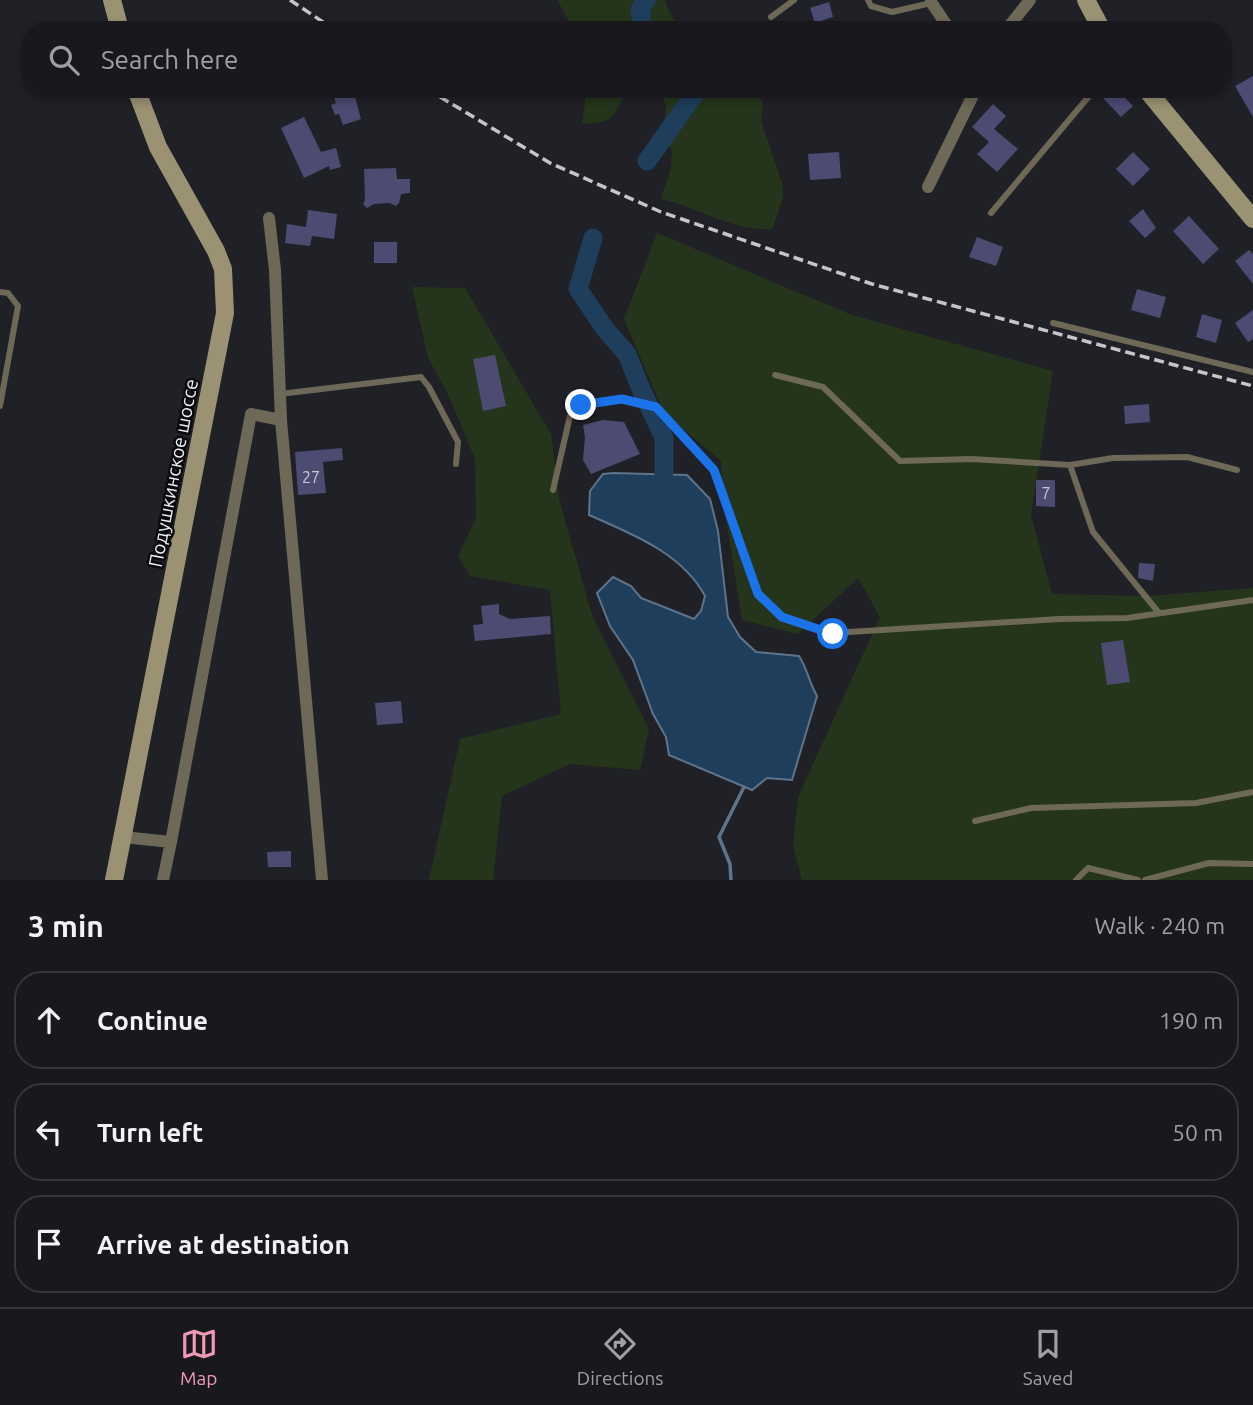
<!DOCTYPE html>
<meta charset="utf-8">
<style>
body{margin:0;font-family:Ubuntu,sans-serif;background:#212126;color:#f1f3f6}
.stop{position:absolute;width:21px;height:21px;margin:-16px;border:5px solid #1a73e8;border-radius:50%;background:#fff}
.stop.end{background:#1a73e8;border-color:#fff;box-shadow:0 2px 7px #0008}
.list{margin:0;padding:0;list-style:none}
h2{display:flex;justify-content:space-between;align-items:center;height:91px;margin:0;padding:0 28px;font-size:30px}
h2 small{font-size:23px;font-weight:400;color:#9fa0a4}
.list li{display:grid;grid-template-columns:46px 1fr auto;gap:21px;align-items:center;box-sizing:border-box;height:98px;margin:0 14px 14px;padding:0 14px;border:2px solid #36373b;border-radius:28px}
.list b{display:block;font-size:26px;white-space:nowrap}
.list em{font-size:23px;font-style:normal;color:#9fa0a4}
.icon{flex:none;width:38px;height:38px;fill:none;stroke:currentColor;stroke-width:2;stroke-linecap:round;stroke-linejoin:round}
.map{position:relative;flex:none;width:1253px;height:880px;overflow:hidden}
.search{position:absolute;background:#18181d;box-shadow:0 4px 10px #0003;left:21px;right:21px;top:21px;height:77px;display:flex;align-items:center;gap:18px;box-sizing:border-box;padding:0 24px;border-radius:28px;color:#9fa0a4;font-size:26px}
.sheet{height:427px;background:#18181d}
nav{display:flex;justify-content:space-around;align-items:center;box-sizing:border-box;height:98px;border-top:2px solid #36373b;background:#18181d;font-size:19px;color:#9fa0a4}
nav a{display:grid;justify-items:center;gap:4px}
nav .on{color:#f09ab5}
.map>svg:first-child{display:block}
.green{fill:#25351b}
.water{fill:#1e3e5b;stroke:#5e748a;stroke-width:2}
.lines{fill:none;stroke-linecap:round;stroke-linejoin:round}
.stream{stroke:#5e748a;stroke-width:3.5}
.river{stroke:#1e3e5b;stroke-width:19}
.building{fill:#4c4b71}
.lane{stroke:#6e6856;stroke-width:6}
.street{stroke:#6e6856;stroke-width:12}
.secondary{stroke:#9b9173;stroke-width:18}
.rail{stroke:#c5c5ca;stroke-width:3.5;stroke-dasharray:10 5;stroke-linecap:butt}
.route{stroke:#1a73e8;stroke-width:9}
.labels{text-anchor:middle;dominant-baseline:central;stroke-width:5;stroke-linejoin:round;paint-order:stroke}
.number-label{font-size:16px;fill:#c8c9d6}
.street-label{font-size:19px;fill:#f2f3f7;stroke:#0a0a0d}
</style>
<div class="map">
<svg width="1253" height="880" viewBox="0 0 1253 880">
<rect width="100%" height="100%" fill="#202027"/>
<path class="green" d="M 557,0 L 665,0 C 667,12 676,18 679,30 L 574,30 Z
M 587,89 L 627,89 C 614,117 615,122 582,124 Z
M 658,89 L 758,90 L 763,105 L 761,121 L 782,182 L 783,198 L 772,229 C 732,232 699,207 661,199 L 671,167 L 672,151 L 663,137 L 666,105 Z
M 657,233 L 852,315 L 1053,371 L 1031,515 L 1052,594 L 1148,596 L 1253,588 L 1253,880 L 802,880 L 793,845 L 798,797 L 880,617 L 858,578 L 798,634 L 742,620 L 722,493 L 721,461 L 664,413 L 624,319 Z
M 412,287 L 465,288 L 551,434 L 559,499 L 593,618 L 649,729 L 640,770 L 570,764 L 502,796 L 493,880 L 429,880 L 460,739 L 561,714 L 550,590 L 470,576 L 458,556 L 476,518 L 475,459 L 447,392 L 428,358 Z"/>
<path class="water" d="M 613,473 L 687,475 L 710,499 L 718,531 L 728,617 L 740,637 L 756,652 L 799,656 C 807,668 809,682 817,696 L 792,780 L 767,778 L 752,790 L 669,755 L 666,737 L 653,714 L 633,660 L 610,626 L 597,593 L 613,577 L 631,586 L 641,598 L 694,619 L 701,611 L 705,596 C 682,553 632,534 589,515 L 590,491 L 603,474 Z"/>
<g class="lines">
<path class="stream" d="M 731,880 L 730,864 L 719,837 L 744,787"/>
<path class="river" d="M 643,30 L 640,10 L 646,0
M 647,161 L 698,89
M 593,238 L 578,289 L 605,329 L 627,354 L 641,389 L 664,438 L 664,474"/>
</g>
<path class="building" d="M 829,2 L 833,17 L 815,23 L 810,8 Z
M 1253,76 L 1253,117 L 1235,86 Z
M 340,89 L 350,89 L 351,94 L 354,93 L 361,119 L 343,125 L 339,114 L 335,115 L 331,105 L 336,103 L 332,92 Z
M 1107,89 L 1116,89 L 1133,106 L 1121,117 L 1101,96 Z
M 993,104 L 1006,116 L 994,129 L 1018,149 L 997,172 L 977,154 L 989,142 L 972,127 Z
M 304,117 L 321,152 L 336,148 L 341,167 L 330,170 L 329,166 L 304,178 L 281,128 Z
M 839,152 L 841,178 L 810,180 L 808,154 Z
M 1133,152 L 1150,169 L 1133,186 L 1116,169 Z
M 396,168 L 397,179 L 410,179 L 410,193 L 401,194 L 399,203 L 396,206 L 389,203 L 374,204 L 367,208 L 363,204 L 365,200 L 364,169 Z
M 1143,209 L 1156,228 L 1145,238 L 1129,221 Z
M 308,210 L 337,214 L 334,239 L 312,236 L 310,246 L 285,243 L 287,224 L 306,227 Z
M 1189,216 L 1219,249 L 1203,264 L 1173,231 Z
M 977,237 L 1003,247 L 996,266 L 969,257 Z
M 374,242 L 397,242 L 397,263 L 374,263 Z
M 1249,250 L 1253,254 L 1253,284 L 1235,261 Z
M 1137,289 L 1166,297 L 1160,318 L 1131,310 Z
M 1253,310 L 1253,339 L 1248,342 L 1235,323 Z
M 1202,314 L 1222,320 L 1216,343 L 1196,337 Z
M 495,355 L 506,406 L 483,411 L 473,359 Z
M 1149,404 L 1150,422 L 1125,424 L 1124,406 Z
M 603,420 L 624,422 L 640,454 L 591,474 L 583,460 L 585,437 L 583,425 Z
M 342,448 L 343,460 L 323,462 L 326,493 L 298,495 L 295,452 Z
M 1036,480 L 1055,480 L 1055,507 L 1036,506 Z
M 1139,563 L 1155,564 L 1153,581 L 1138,578 Z
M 499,604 L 499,614 L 510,619 L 550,616 L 551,634 L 475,641 L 473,625 L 483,624 L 481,606 Z
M 1123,640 L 1130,682 L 1107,685 L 1101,643 Z
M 401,701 L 403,723 L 377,725 L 375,703 Z
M 291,851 L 291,867 L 268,867 L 267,852 Z"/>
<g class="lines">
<path class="lane" d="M 868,0 L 871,6 L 892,12 L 931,3
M 771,17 L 794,0
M 991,213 L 1095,89
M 0,292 L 8,293 L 18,306 L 0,406
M 1053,323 L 1253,372
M 775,375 L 823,387 L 900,461 L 971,459 L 1070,465 L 1113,458 L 1187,457 L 1237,470
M 280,394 L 421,377 L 429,387 L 458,442 L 456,464
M 1070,465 L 1093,532 L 1159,613
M 553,490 L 570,416 L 581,405 L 622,399 L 656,407 L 714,470 L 757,594 L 782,617 L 833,633 L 1059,619 L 1127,618 L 1253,600
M 975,821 L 1031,808 L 1196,803 L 1253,792
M 1076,880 L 1088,868 L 1138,880
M 1145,880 L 1209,863 L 1253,864"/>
<path class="street" d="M 931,2 L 950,30
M 1006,30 L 1030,0
M 928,187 L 976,89
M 269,218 L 275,270 L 281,420
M 123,837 L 171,842 L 251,414 L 281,420 L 322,880
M 163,880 L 171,842"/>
<path class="secondary" d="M 112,0 L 120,30
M 1086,0 L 1102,30
M 1146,89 L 1253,219
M 114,880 L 225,313 L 223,269 L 216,251 L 158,147 L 136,89"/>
<path class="rail" d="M 290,0 L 335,30
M 427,89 L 550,163 L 661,212 L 872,284 L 1253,386"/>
</g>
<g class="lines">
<path class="route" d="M 581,405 L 622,399 L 656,407 L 714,470 L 758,594 L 782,617 L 833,634"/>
</g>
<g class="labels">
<g class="number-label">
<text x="311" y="477">27</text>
<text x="1046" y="493">7</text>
</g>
<g class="street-label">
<text transform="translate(173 473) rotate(-79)">Подушкинское шоссе</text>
</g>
</g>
</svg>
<div class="stop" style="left:833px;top:634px"></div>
<div class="stop end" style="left:581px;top:405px"></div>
<div class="search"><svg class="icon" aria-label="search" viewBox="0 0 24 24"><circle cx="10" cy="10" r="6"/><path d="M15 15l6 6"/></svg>Search here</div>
</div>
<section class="sheet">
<h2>3 min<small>Walk · 240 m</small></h2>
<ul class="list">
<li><svg class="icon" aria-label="ahead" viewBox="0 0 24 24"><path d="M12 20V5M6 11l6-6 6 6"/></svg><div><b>Continue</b></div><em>190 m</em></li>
<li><svg class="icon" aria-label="left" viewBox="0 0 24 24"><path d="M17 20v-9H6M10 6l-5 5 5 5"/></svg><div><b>Turn left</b></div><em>50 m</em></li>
<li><svg class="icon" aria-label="arrive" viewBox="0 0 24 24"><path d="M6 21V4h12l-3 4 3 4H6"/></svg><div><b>Arrive at destination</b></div></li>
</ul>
</section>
<nav>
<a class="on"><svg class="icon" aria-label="map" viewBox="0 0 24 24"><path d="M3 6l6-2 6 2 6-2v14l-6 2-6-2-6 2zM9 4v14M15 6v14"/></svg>Map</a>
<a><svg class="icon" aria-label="directions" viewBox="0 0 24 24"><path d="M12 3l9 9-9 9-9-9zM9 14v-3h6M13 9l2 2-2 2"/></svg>Directions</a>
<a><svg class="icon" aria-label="saved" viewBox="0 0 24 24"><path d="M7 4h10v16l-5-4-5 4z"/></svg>Saved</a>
</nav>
